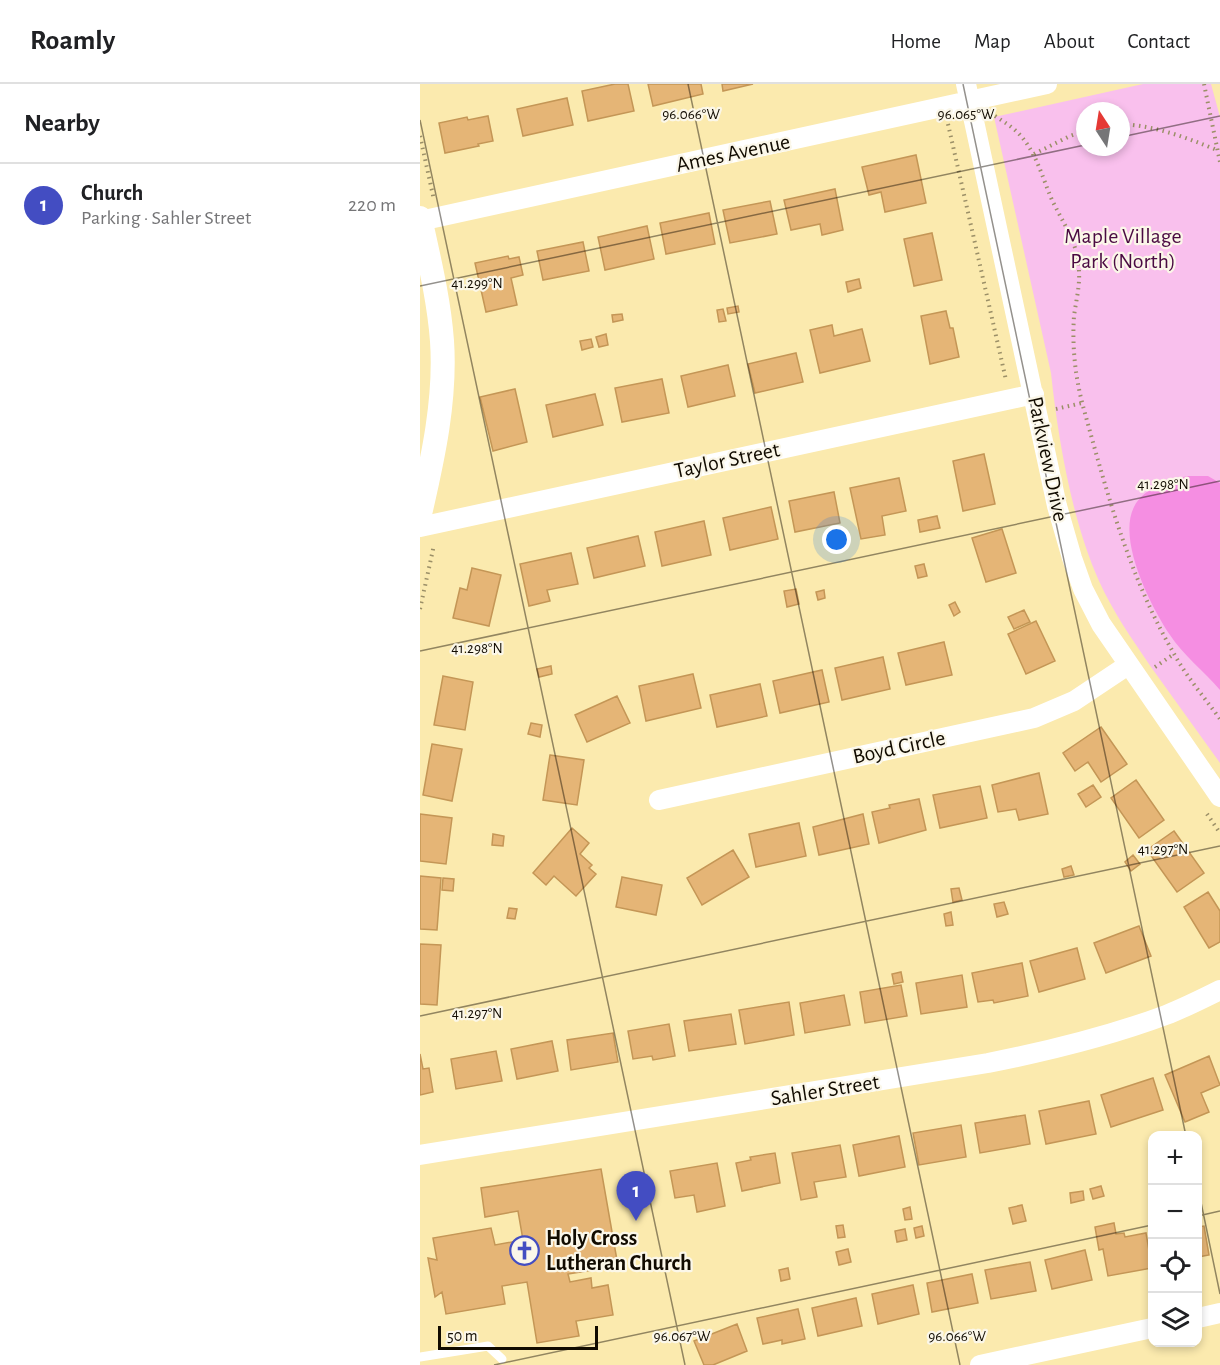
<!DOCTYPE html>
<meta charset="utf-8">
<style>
body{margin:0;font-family:"Alegreya Sans",sans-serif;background:#f2f2f2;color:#202124}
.controls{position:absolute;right:18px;bottom:18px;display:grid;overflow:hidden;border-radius:12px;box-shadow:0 3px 9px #0003}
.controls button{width:54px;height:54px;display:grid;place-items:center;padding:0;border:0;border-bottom:2px solid #e0e0e0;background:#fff;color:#202124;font:30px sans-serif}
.compass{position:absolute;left:656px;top:18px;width:54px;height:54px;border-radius:50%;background:#fff;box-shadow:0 3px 9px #0003;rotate:348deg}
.scale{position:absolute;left:18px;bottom:15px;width:160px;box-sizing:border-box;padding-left:6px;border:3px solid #110b00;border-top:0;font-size:16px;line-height:21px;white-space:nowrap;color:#110b00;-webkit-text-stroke:4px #fbf7e9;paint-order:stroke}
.you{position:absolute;left:417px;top:456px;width:21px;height:21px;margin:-15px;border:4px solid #fff;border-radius:50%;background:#1a73e8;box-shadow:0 0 0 9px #1a73e833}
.badge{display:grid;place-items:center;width:39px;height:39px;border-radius:50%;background:#434dc2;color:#fff;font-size:20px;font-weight:700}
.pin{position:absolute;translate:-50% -50px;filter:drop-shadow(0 2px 3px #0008)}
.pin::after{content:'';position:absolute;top:32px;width:21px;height:18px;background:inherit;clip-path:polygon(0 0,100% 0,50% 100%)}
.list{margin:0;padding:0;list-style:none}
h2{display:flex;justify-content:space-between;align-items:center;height:78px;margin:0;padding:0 24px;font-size:26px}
h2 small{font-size:20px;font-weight:400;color:#757577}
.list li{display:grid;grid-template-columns:39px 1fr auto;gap:18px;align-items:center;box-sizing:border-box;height:84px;padding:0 24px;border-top:2px solid #e0e0e0}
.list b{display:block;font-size:22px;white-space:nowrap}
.list p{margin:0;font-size:20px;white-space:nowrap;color:#757577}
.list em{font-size:20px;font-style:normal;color:#757577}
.icon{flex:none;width:33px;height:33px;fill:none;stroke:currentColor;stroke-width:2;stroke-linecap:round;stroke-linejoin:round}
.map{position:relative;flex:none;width:800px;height:1281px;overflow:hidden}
header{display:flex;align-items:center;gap:36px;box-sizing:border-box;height:84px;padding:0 30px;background:#fff;border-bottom:2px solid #e0e0e0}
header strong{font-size:28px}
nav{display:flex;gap:33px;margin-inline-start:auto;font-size:21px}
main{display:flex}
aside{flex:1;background:#fff}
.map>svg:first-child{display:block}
.green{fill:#f9c0ed;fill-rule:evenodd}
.forest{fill:#f58ee2}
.building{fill:#e5b576;stroke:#c49656;stroke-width:1.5}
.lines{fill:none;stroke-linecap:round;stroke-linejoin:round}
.path{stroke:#9b8f67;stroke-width:4;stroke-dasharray:1.5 4.5;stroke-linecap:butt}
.service{stroke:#fff;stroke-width:9}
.minor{stroke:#fff;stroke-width:20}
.tertiary{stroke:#fff;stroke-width:24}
.ticks{fill:none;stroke:#110b00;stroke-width:1.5;stroke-opacity:0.45}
.labels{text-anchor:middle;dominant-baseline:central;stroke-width:4.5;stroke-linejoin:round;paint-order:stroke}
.street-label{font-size:22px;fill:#110b00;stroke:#fbf7e9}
.park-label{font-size:22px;fill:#4a0a42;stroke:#fbf7e9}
.poi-label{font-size:22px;font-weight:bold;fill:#110b00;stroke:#fbf7e9;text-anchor:start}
.ticks-label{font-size:15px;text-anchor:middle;fill:#110b00;stroke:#fbf7e9;stroke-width:4.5;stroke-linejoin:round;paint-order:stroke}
</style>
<header>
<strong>Roamly</strong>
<nav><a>Home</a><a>Map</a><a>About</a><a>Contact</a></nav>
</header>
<main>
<aside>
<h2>Nearby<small></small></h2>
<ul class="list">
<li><span class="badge">1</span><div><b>Church</b><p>Parking · Sahler Street</p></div><em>220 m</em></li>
</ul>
</aside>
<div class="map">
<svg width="800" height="1281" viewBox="0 0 800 1281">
<rect width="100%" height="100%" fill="#fbeaae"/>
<path class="green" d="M 723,0 L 791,0 L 800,33 L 800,679 C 777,647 754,615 731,583 C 712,555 693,528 679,497 C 652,437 638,355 631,289 L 574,33 ZM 665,27 L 701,27 L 701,63 L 665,63 Z"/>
<path class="forest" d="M 768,392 L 788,392 L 800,399 L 800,606 C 785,588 762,570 750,551 C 731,523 697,456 714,423 C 723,404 749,396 768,392 Z"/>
<path class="building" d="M 195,0 L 208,0 L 214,27 L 168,37 L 162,7 Z
M 228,0 L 281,0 L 283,10 L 233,22 Z
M 302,0 L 333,0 L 303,7 Z
M 147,14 L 153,41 L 103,52 L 97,25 Z
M 68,32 L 73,57 L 58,60 L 59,62 L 25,69 L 19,39 L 47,33 L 48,36 Z
M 496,71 L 506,119 L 465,128 L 461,108 L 449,111 L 442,83 Z
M 415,105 L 423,146 L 402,151 L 400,140 L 371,146 L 364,116 Z
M 350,117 L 357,150 L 310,159 L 303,126 Z
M 289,129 L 295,160 L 246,170 L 240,139 Z
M 227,142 L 234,175 L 185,186 L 178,153 Z
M 512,149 L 522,196 L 494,202 L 484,155 Z
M 163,158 L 169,187 L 123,196 L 117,167 Z
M 88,172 L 89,175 L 99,173 L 103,191 L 91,194 L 97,221 L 66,228 L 55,179 Z
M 439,195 L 441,204 L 428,208 L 426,198 Z
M 318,222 L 319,228 L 308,230 L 307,224 Z
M 303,225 L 306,237 L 299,238 L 297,226 Z
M 526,227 L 530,244 L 533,244 L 539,273 L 510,280 L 501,232 Z
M 202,230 L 203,236 L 193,238 L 192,231 Z
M 412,241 L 414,252 L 442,245 L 450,277 L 400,289 L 390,246 Z
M 186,250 L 188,261 L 179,263 L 176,253 Z
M 171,255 L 173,263 L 162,266 L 160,257 Z
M 376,269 L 383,298 L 335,309 L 328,280 Z
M 308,281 L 315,312 L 268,323 L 261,292 Z
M 242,295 L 249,329 L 202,338 L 195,304 Z
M 95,305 L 107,358 L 73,367 L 60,313 Z
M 175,310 L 183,341 L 133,353 L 126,321 Z
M 564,370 L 575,420 L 543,427 L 533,377 Z
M 479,394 L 486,427 L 462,432 L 465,451 L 441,455 L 430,404 Z
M 414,408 L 420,439 L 375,448 L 369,417 Z
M 351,423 L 358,455 L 310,466 L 303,434 Z
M 517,432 L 520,444 L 500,448 L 498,436 Z
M 284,437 L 291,471 L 242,482 L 235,448 Z
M 582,445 L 596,489 L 566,498 L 552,454 Z
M 218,452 L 225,482 L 174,494 L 167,464 Z
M 151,469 L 158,500 L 127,506 L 130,517 L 109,522 L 100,480 Z
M 504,480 L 507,492 L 498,494 L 495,482 Z
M 52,484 L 81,491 L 69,542 L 33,534 L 40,504 L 47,506 Z
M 376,505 L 379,520 L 367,523 L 364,507 Z
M 404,506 L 405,514 L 398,516 L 396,508 Z
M 535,518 L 540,528 L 534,532 L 529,521 Z
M 604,526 L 610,538 L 594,545 L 588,533 Z
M 616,537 L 635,577 L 606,590 L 588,550 Z
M 524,558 L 532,591 L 486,601 L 478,569 Z
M 463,573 L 470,605 L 422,616 L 415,584 Z
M 131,582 L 132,590 L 119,593 L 117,585 Z
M 402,586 L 409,618 L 360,629 L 353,597 Z
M 273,590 L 281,624 L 226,637 L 219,602 Z
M 23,592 L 53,598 L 45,646 L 14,641 Z
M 340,600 L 347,632 L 297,643 L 290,611 Z
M 197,612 L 210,639 L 167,658 L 155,631 Z
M 111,639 L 122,641 L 120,653 L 108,650 Z
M 681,643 L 707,680 L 681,698 L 668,678 L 655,687 L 643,669 Z
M 12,660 L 42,665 L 32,717 L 3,711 Z
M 130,671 L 164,676 L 157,721 L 123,716 Z
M 619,689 L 628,730 L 599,736 L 596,725 L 578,728 L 572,701 Z
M 716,696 L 744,736 L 719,754 L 691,714 Z
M 673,701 L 681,713 L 666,723 L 658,710 Z
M 560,702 L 567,734 L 520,744 L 513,711 Z
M 499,715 L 506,746 L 459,759 L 452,728 L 470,724 L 469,721 Z
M 0,730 L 32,734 L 26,780 L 0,777 Z
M 443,730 L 449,760 L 399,771 L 393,743 Z
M 379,739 L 386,772 L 336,783 L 329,750 Z
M 152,744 L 169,759 L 160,770 L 172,781 L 169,784 L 176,790 L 156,812 L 134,792 L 126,801 L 113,789 Z
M 754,747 L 784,789 L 757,808 L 727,766 Z
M 73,750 L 84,752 L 83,762 L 72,761 Z
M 313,766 L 329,793 L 282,821 L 267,794 Z
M 713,771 L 720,780 L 711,787 L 705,778 Z
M 651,782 L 654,791 L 644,793 L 642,785 Z
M 0,792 L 21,794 L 17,846 L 0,845 Z
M 202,793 L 242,801 L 236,831 L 196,823 Z
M 23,794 L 34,795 L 33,807 L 22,806 Z
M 539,804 L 542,816 L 533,818 L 531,805 Z
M 788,808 L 800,827 L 800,858 L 789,864 L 764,823 Z
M 584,818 L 588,830 L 577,833 L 574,820 Z
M 89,824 L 97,825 L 95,835 L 87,834 Z
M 531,828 L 533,841 L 526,842 L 524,830 Z
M 719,842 L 731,872 L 686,889 L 674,859 Z
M 0,860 L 21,861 L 17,921 L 0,920 Z
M 657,864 L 665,895 L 619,908 L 610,877 Z
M 602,879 L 608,912 L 574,919 L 573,916 L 558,918 L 552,889 Z
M 481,888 L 483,898 L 474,900 L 472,890 Z
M 542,891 L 547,923 L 501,930 L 496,899 Z
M 481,901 L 487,932 L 445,939 L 440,908 Z
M 424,911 L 430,941 L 385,949 L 380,919 Z
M 369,918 L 374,951 L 325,960 L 319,926 Z
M 311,930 L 316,960 L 269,967 L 264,937 Z
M 249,940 L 255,972 L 233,976 L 232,972 L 213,975 L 208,947 Z
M 193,949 L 198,978 L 151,986 L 147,956 Z
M 132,957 L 138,987 L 97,995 L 91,965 Z
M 76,967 L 82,997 L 36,1005 L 31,975 Z
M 0,970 L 3,985 L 9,984 L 13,1008 L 0,1011 Z
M 789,972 L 800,1001 L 781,1009 L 789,1028 L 765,1038 L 745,991 Z
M 733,994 L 743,1026 L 691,1043 L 681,1011 Z
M 669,1017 L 676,1050 L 626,1060 L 619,1027 Z
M 605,1031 L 610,1060 L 560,1069 L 555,1039 Z
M 541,1041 L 546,1073 L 499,1081 L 493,1049 Z
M 479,1052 L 485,1083 L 439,1092 L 433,1061 Z
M 420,1061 L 426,1093 L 394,1098 L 397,1113 L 381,1116 L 372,1069 Z
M 355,1069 L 360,1099 L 322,1107 L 316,1079 L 331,1076 L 330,1073 Z
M 297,1079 L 305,1122 L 277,1128 L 274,1111 L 255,1114 L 250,1087 Z
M 181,1085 L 198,1182 L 148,1190 L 150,1198 L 171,1194 L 172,1204 L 188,1201 L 193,1231 L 156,1237 L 159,1252 L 117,1259 L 107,1198 L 82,1202 L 85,1220 L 26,1230 L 22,1208 L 15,1213 L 8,1174 L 17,1176 L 13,1154 L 71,1144 L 75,1161 L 103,1156 L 98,1127 L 65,1133 L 61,1104 Z
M 681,1102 L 684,1112 L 673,1115 L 670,1105 Z
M 663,1107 L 664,1116 L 651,1119 L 650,1109 Z
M 602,1121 L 606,1137 L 593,1140 L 589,1124 Z
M 490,1123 L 492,1135 L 485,1136 L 483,1125 Z
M 694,1139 L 696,1150 L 704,1149 L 705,1153 L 726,1149 L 732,1184 L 688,1192 L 683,1165 L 679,1166 L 675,1143 Z
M 423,1141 L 425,1153 L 418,1154 L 416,1142 Z
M 502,1142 L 504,1152 L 496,1154 L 494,1144 Z
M 784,1142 L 789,1171 L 778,1173 L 778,1143 Z
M 485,1145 L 487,1156 L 477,1158 L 475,1147 Z
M 428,1165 L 431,1178 L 419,1181 L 416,1168 Z
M 665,1166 L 672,1196 L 632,1205 L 625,1176 Z
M 610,1178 L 616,1207 L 571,1215 L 565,1186 Z
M 368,1184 L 370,1195 L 361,1197 L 359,1186 Z
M 552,1190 L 558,1219 L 512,1228 L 507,1199 Z
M 493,1201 L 499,1230 L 458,1240 L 452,1210 Z
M 436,1214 L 442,1242 L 398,1252 L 392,1224 Z
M 378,1225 L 385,1255 L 362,1260 L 362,1256 L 343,1260 L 337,1234 Z
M 317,1240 L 327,1267 L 293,1281 L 284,1281 L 274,1257 Z"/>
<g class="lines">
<path class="path" d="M 784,0 L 800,78
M 575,32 C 584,38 593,43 600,51 C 617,70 622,93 632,116 C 643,139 659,161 659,187 C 660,202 656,217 654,232 C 652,262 655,292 663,322 C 686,406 709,492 753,568 C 766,592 784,613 800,635
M 528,40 L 586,296
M 701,40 C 736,42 765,53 797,66
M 0,52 L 14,116
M 614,70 L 650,52 L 665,47
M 636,325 L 662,319
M 0,525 L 14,461
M 735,583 L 754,570
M 787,730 L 800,749"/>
<path class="service" d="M 0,1273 L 68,1262 L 82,1275"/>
<path class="minor" d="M 546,0 L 637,422 L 652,474 L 663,505 L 681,540 L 800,713
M 0,137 L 627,0
M 0,443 L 614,310
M 239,716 L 614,634 L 654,617 L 708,581
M 0,1071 L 568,979 C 629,967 687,953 746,931 C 764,924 782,915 800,906
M 778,1234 L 800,1229
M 560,1281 L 732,1244"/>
<path class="tertiary" d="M 0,134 C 9,175 19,216 22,257 C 26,315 13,374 0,430"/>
</g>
<path class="ticks" d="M 268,0 L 540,1281M 543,0 L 766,1052M 0,36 L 265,1281M 701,53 L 800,32M 0,202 L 665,61M 0,567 L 800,397M 0,932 L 800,762M 778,1104 L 800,1210M 778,1132 L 800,1127M 74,1281 L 732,1141"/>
<defs>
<symbol id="church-ring" viewBox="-11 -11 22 22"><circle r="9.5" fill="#fbf7e9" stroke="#434dc2" stroke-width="1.5"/><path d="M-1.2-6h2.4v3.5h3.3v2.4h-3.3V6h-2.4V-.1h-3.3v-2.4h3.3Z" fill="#434dc2"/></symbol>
</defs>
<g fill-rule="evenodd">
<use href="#church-ring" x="88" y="1150" width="33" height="33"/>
</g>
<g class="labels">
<g class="street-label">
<text transform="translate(313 69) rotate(-12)">Ames Avenue</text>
<text transform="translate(628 375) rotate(78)">Parkview Drive</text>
<text transform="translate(307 376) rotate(-12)">Taylor Street</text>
<text transform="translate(479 663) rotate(-12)">Boyd Circle</text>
<text transform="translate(405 1006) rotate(-9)">Sahler Street</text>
</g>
<g class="park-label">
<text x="703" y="152">Maple Village<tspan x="703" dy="25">Park (North)</tspan></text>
</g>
<g class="poi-label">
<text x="126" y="1154">Holy Cross<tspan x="126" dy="25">Lutheran Church</tspan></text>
</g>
</g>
<g class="ticks-label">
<text x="271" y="35">96.066°W</text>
<text x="546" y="35">96.065°W</text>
<text x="57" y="204">41.299°N</text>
<text x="743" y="405">41.298°N</text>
<text x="57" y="569">41.298°N</text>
<text x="743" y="770">41.297°N</text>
<text x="57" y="934">41.297°N</text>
<text x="262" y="1257">96.067°W</text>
<text x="537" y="1257">96.066°W</text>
</g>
</svg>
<div class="controls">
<button>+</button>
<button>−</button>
<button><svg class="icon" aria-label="locate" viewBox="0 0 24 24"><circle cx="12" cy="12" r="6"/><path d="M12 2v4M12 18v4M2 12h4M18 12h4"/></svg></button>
<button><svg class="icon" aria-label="layers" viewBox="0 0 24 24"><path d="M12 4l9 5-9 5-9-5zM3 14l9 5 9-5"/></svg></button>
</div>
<svg class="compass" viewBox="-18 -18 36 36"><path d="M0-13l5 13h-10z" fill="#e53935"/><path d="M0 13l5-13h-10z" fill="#757577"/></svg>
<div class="scale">50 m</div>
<div class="you"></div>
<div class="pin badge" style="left:216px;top:1137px">1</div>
</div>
</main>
